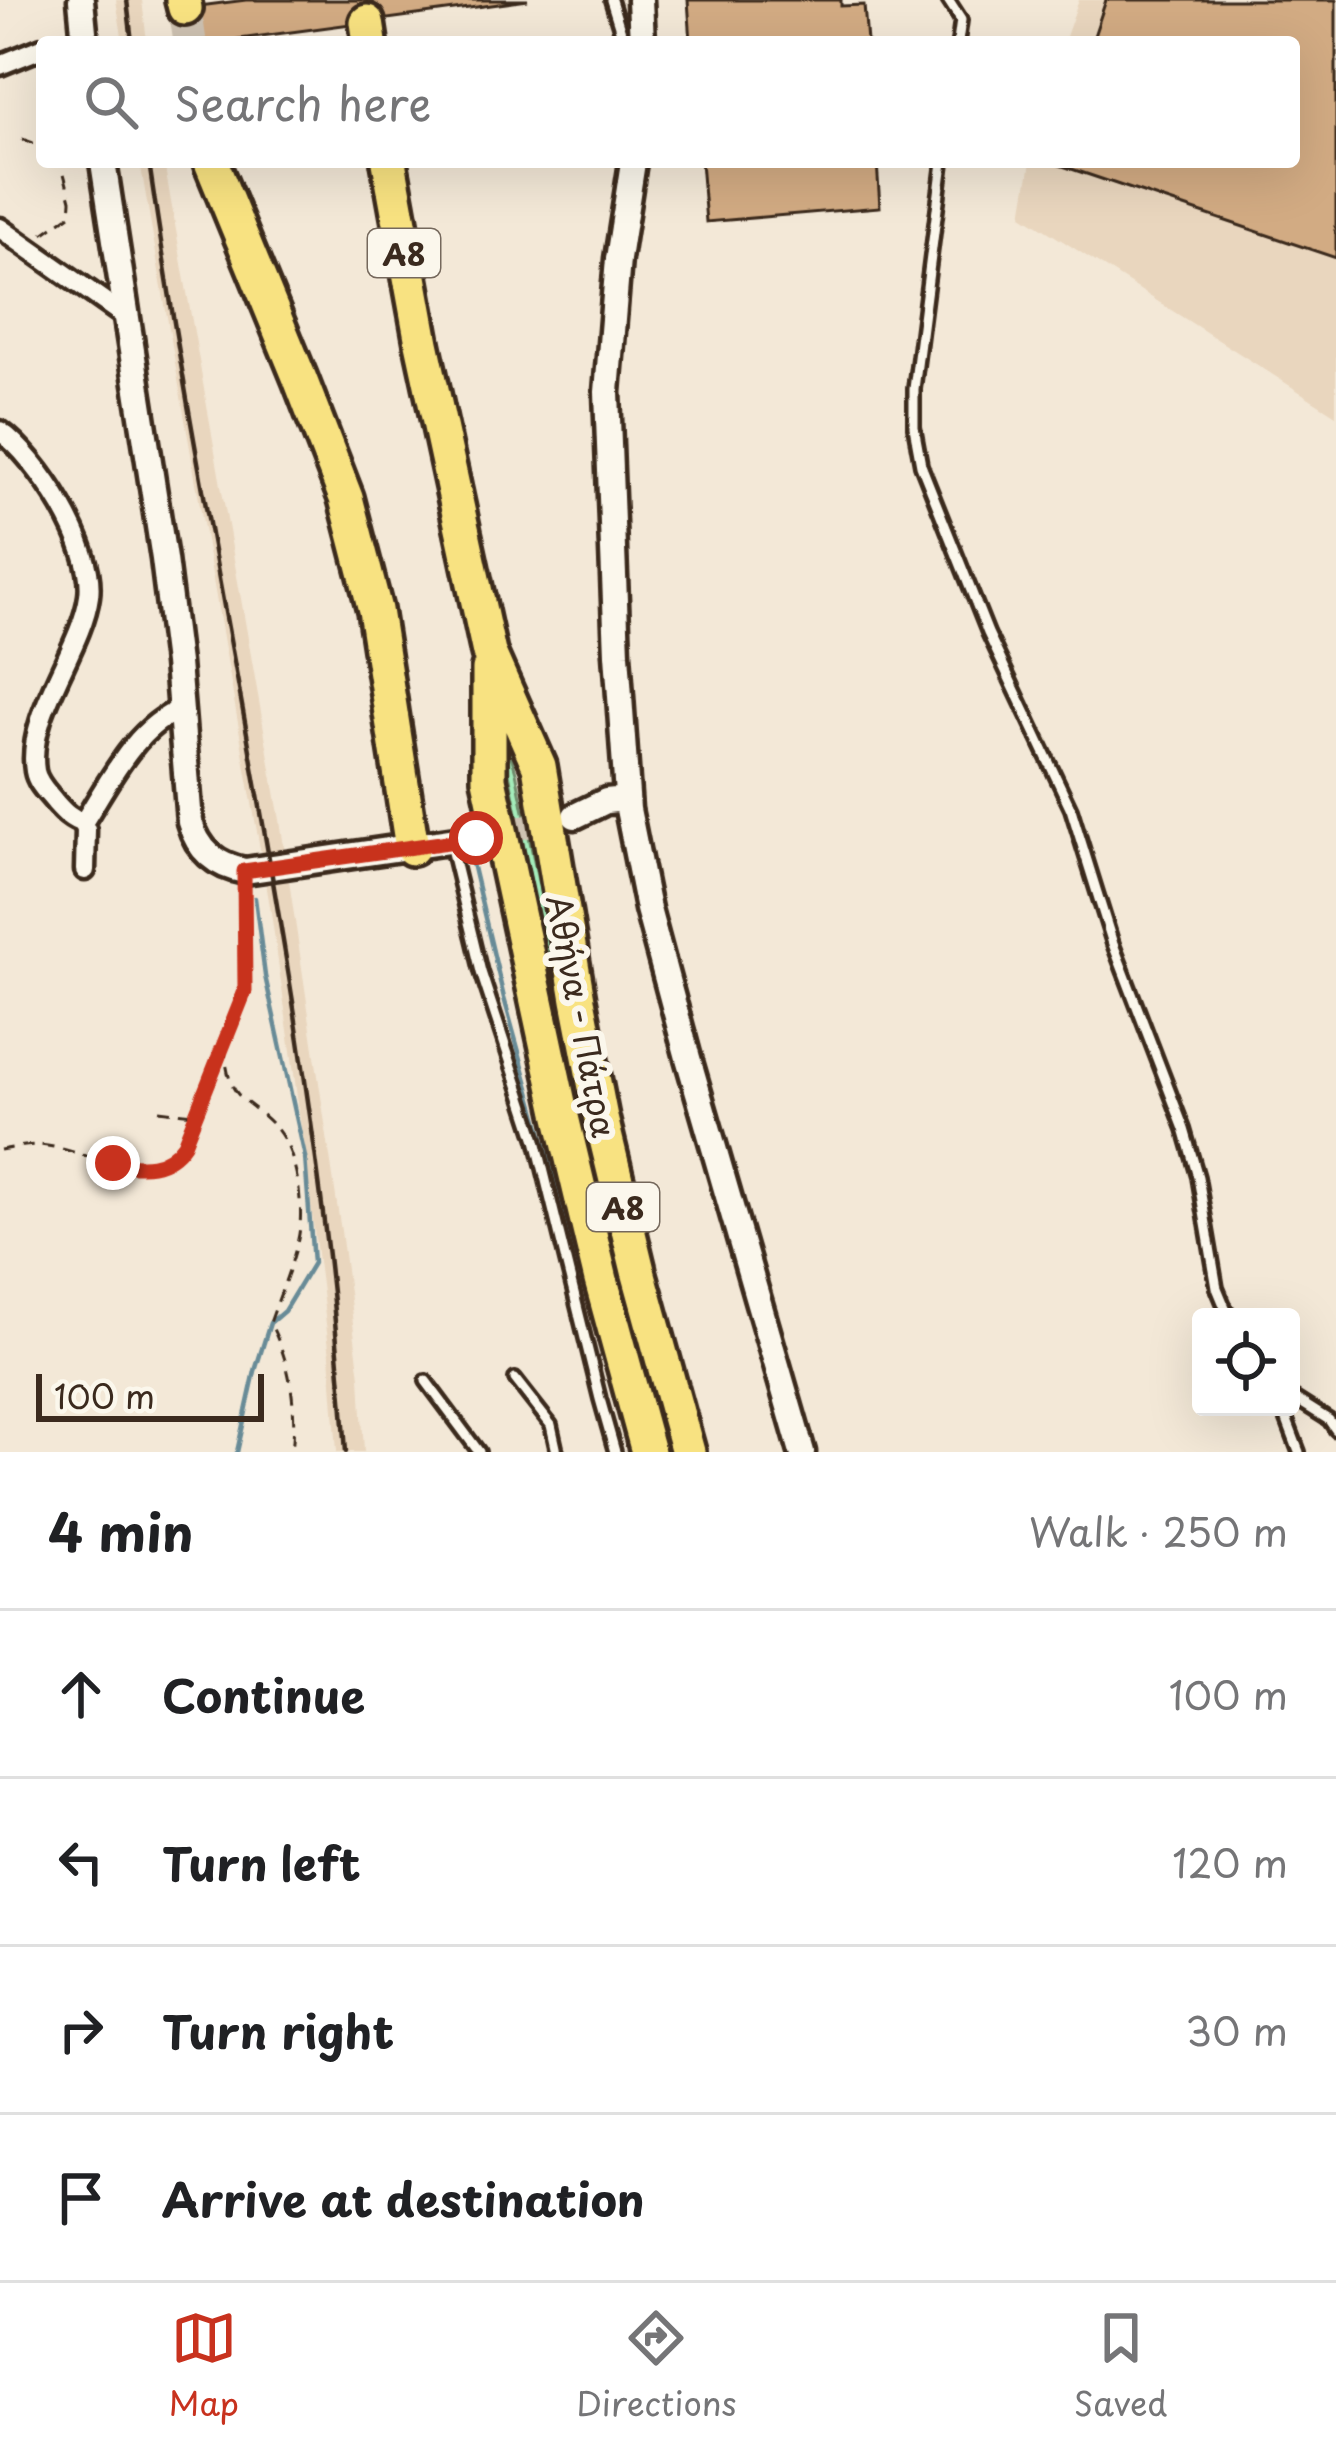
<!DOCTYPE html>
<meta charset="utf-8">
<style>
body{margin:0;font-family:"Playpen Sans",sans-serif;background:#f6f6f6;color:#202124}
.controls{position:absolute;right:36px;bottom:36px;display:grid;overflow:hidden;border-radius:12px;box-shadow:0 12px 48px #0002}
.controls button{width:108px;height:108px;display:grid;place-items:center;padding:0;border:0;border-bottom:3px solid #e0e0e0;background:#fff;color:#202124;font:60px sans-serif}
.scale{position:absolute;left:36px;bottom:30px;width:228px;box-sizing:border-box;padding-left:12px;border:6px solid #3b2a1e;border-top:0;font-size:33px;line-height:42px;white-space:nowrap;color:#3b2a1e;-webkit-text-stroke:9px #fbf7ec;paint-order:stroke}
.stop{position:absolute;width:36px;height:36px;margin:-27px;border:9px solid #c8321e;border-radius:50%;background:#fff}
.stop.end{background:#c8321e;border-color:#fff;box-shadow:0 3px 12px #0008}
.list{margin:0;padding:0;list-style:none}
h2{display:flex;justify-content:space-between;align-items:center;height:156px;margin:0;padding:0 48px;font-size:51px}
h2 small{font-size:39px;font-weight:400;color:#757577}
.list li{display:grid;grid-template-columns:78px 1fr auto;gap:36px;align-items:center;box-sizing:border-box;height:168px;padding:0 48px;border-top:3px solid #e0e0e0}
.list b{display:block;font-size:45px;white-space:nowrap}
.list em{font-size:39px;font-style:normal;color:#757577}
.icon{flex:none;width:66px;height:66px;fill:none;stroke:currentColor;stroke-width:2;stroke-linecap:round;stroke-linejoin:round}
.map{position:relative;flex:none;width:1336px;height:1452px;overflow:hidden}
.search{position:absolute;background:#fff;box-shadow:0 12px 48px #0002;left:36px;right:36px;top:36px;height:132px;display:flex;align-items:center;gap:30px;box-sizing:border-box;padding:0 42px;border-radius:12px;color:#757577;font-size:45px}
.sheet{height:828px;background:#fff}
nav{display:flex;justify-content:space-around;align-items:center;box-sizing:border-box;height:168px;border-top:3px solid #e0e0e0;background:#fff;font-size:33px;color:#757577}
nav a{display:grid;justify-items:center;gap:6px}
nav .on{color:#c8321e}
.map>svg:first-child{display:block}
.built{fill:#e9d6be}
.green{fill:#a4ecba;stroke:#708b6c;stroke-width:3}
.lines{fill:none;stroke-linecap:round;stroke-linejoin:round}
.stream{stroke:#688b97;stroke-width:4.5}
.building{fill:#d2ab83;stroke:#3b2a1e;stroke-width:3}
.secondary-tunnel{stroke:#cec2b2;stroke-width:24;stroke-dasharray:24 12;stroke-linecap:butt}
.highway-tunnel{stroke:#cec2b2;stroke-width:33;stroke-dasharray:33 16;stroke-linecap:butt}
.lane-casing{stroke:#3b2a1e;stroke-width:18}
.street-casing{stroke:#3b2a1e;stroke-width:27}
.secondary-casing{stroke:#3b2a1e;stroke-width:33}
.highway-casing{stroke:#3b2a1e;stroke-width:42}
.path{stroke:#3b2a1e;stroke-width:3;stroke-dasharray:12 9;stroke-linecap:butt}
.lane{stroke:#fbf7ec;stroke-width:9}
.street{stroke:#fbf7ec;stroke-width:18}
.secondary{stroke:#fbf7ec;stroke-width:24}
.highway{stroke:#f8e281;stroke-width:33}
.rail{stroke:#3b2a1e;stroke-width:4.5}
.route{stroke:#c8321e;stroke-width:15}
.labels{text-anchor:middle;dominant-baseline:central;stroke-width:12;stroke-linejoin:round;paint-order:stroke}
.shield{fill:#fbf7ec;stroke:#75685c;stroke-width:3}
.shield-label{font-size:30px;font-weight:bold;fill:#3b2a1e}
.street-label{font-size:33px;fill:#3b2a1e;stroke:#fbf7ec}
</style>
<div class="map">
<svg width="1336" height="1452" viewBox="0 0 1336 1452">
<rect width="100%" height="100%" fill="#f3e8d7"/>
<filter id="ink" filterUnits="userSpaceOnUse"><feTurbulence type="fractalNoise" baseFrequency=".00833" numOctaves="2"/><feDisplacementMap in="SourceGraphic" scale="24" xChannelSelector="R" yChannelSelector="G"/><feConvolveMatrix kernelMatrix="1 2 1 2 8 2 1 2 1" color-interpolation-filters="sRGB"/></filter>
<g filter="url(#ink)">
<path class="built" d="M 116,0 L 142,0 L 147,42 L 123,42 Z
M 1079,0 L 1336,0 L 1336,415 L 1022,215 L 1031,162 L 1294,162 L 1294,42 L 1064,42 Z
M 140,162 L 164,162 L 280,820 L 341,1231 L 360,1377 L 364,1452 L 337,1452 L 330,1355 L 292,1058 L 270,906 Z"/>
<path class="green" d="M 508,746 L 516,772 L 587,1123 L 672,1452 L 664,1452 L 616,1278 L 579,1124 L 509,773 Z"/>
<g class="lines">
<path class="stream" d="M 471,859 L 504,998 L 630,1452
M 237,1452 L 255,1371 L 270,1323 L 284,1311 L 313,1263 L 305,1157 L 265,976 L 255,898"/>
</g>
<path class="building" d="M 246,0 L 528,0 L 217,42 L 181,42 L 176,9 Z
M 688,0 L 841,0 L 841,6 L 864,5 L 867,42 L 691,42 Z
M 1106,0 L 1336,0 L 1336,258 L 1051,162 L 1294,162 L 1294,42 L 1092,42 Z
M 701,162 L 877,162 L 880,207 L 706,222 Z"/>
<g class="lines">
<path class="secondary-tunnel" d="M 484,836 L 562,818"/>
<path class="highway-tunnel" d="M 185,8 L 190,42"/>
<defs>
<path id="lane" d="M 611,0 L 624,42
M 948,0 L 961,20 L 958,42
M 943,162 L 914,389 L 914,427 L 921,465 L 988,633 L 1071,809 L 1113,944 L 1184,1129 L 1198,1177 L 1217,1288 L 1229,1317
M 450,844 L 481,972 L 536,1140 L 600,1399 L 615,1452
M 515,1379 L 551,1425 L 557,1452
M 426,1381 L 479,1452
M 1291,1396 L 1329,1420 L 1336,1430
M 1282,1407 L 1299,1452"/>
<path id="street" d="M 0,65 L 42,48
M 0,228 L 126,317
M 0,431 C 38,458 96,548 89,596 C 82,649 26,714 35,771 C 37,783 47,792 55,802 C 64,812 70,819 83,823 L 86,830 L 85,870
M 83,823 C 109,782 135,727 181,709"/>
<path id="secondary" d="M 81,0 L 85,42
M 640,0 L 642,42
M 103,162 L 164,559 L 177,663 L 190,822 C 198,850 216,866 245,871 L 476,837
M 633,162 L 618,259 L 607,392 L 617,654 L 628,809 L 648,909 L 688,1058 L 802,1452
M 575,816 L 606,801 L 627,799"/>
<path id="highway" d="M 183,0 L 185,8
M 367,22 L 370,42
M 211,162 L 300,379 L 346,498 L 375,610 L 412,848
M 389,162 L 422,343 L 489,653 L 539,766 L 578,1000 L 601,1118 L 638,1271 L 688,1452
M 489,669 L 489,779 L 562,1117 L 601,1280 L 648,1452"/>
</defs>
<use href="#lane" class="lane-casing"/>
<use href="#street" class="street-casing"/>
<use href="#secondary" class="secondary-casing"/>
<use href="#highway" class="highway-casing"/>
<path class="path" d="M 22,139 L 42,146
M 43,234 L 70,215 L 71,200 L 61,162
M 224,1045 C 230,1105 239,1090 275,1127 C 297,1151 304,1204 299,1234 C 294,1262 279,1296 270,1323 C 291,1363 297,1407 292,1452
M 159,1110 L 193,1114
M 0,1150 C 12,1148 26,1145 39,1145 C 85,1148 150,1193 184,1144 L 246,991 L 245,892"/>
<use href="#lane" class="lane"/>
<use href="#street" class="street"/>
<use href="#secondary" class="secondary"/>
<use href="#highway" class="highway"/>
<path class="rail" d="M 127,0 L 132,42
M 149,162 C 211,592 317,1017 346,1452"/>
</g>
</g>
<g class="lines" filter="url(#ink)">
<path class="route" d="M 113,1163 C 141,1168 166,1170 184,1144 L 245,991 L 244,871 L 476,838"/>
</g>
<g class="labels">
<g class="shield">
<rect x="368" y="229" width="72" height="48" rx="9"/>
<rect x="587" y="1183" width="72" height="48" rx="9"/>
</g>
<g class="shield-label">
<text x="404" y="253">Α8</text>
<text x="623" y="1207">Α8</text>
</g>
<g class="street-label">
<text transform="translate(583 1016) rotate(79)">Αθήνα - Πάτρα</text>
</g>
</g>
</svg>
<div class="controls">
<button><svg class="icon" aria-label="locate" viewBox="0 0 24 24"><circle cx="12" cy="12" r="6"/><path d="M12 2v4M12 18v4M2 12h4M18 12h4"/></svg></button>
</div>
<div class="scale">100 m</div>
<div class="stop" style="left:476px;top:838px"></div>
<div class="stop end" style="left:113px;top:1163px"></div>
<div class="search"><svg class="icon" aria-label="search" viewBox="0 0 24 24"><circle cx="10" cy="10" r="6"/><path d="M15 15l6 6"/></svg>Search here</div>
</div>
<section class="sheet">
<h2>4 min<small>Walk · 250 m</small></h2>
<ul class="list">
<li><svg class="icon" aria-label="ahead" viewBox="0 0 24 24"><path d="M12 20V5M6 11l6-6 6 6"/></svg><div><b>Continue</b></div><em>100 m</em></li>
<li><svg class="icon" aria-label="left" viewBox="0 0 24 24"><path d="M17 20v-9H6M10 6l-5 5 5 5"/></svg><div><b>Turn left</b></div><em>120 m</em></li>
<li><svg class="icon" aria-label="right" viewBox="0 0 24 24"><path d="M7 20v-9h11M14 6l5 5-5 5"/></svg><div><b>Turn right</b></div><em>30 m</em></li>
<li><svg class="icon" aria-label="arrive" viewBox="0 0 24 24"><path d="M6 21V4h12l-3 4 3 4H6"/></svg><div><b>Arrive at destination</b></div></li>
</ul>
</section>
<nav>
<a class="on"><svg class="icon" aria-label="map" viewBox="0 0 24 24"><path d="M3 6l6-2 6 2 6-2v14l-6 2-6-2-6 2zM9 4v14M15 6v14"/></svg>Map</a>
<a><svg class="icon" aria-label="directions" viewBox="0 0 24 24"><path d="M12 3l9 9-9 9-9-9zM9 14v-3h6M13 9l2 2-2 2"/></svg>Directions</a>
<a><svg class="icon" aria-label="saved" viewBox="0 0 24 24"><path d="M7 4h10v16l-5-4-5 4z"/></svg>Saved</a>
</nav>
